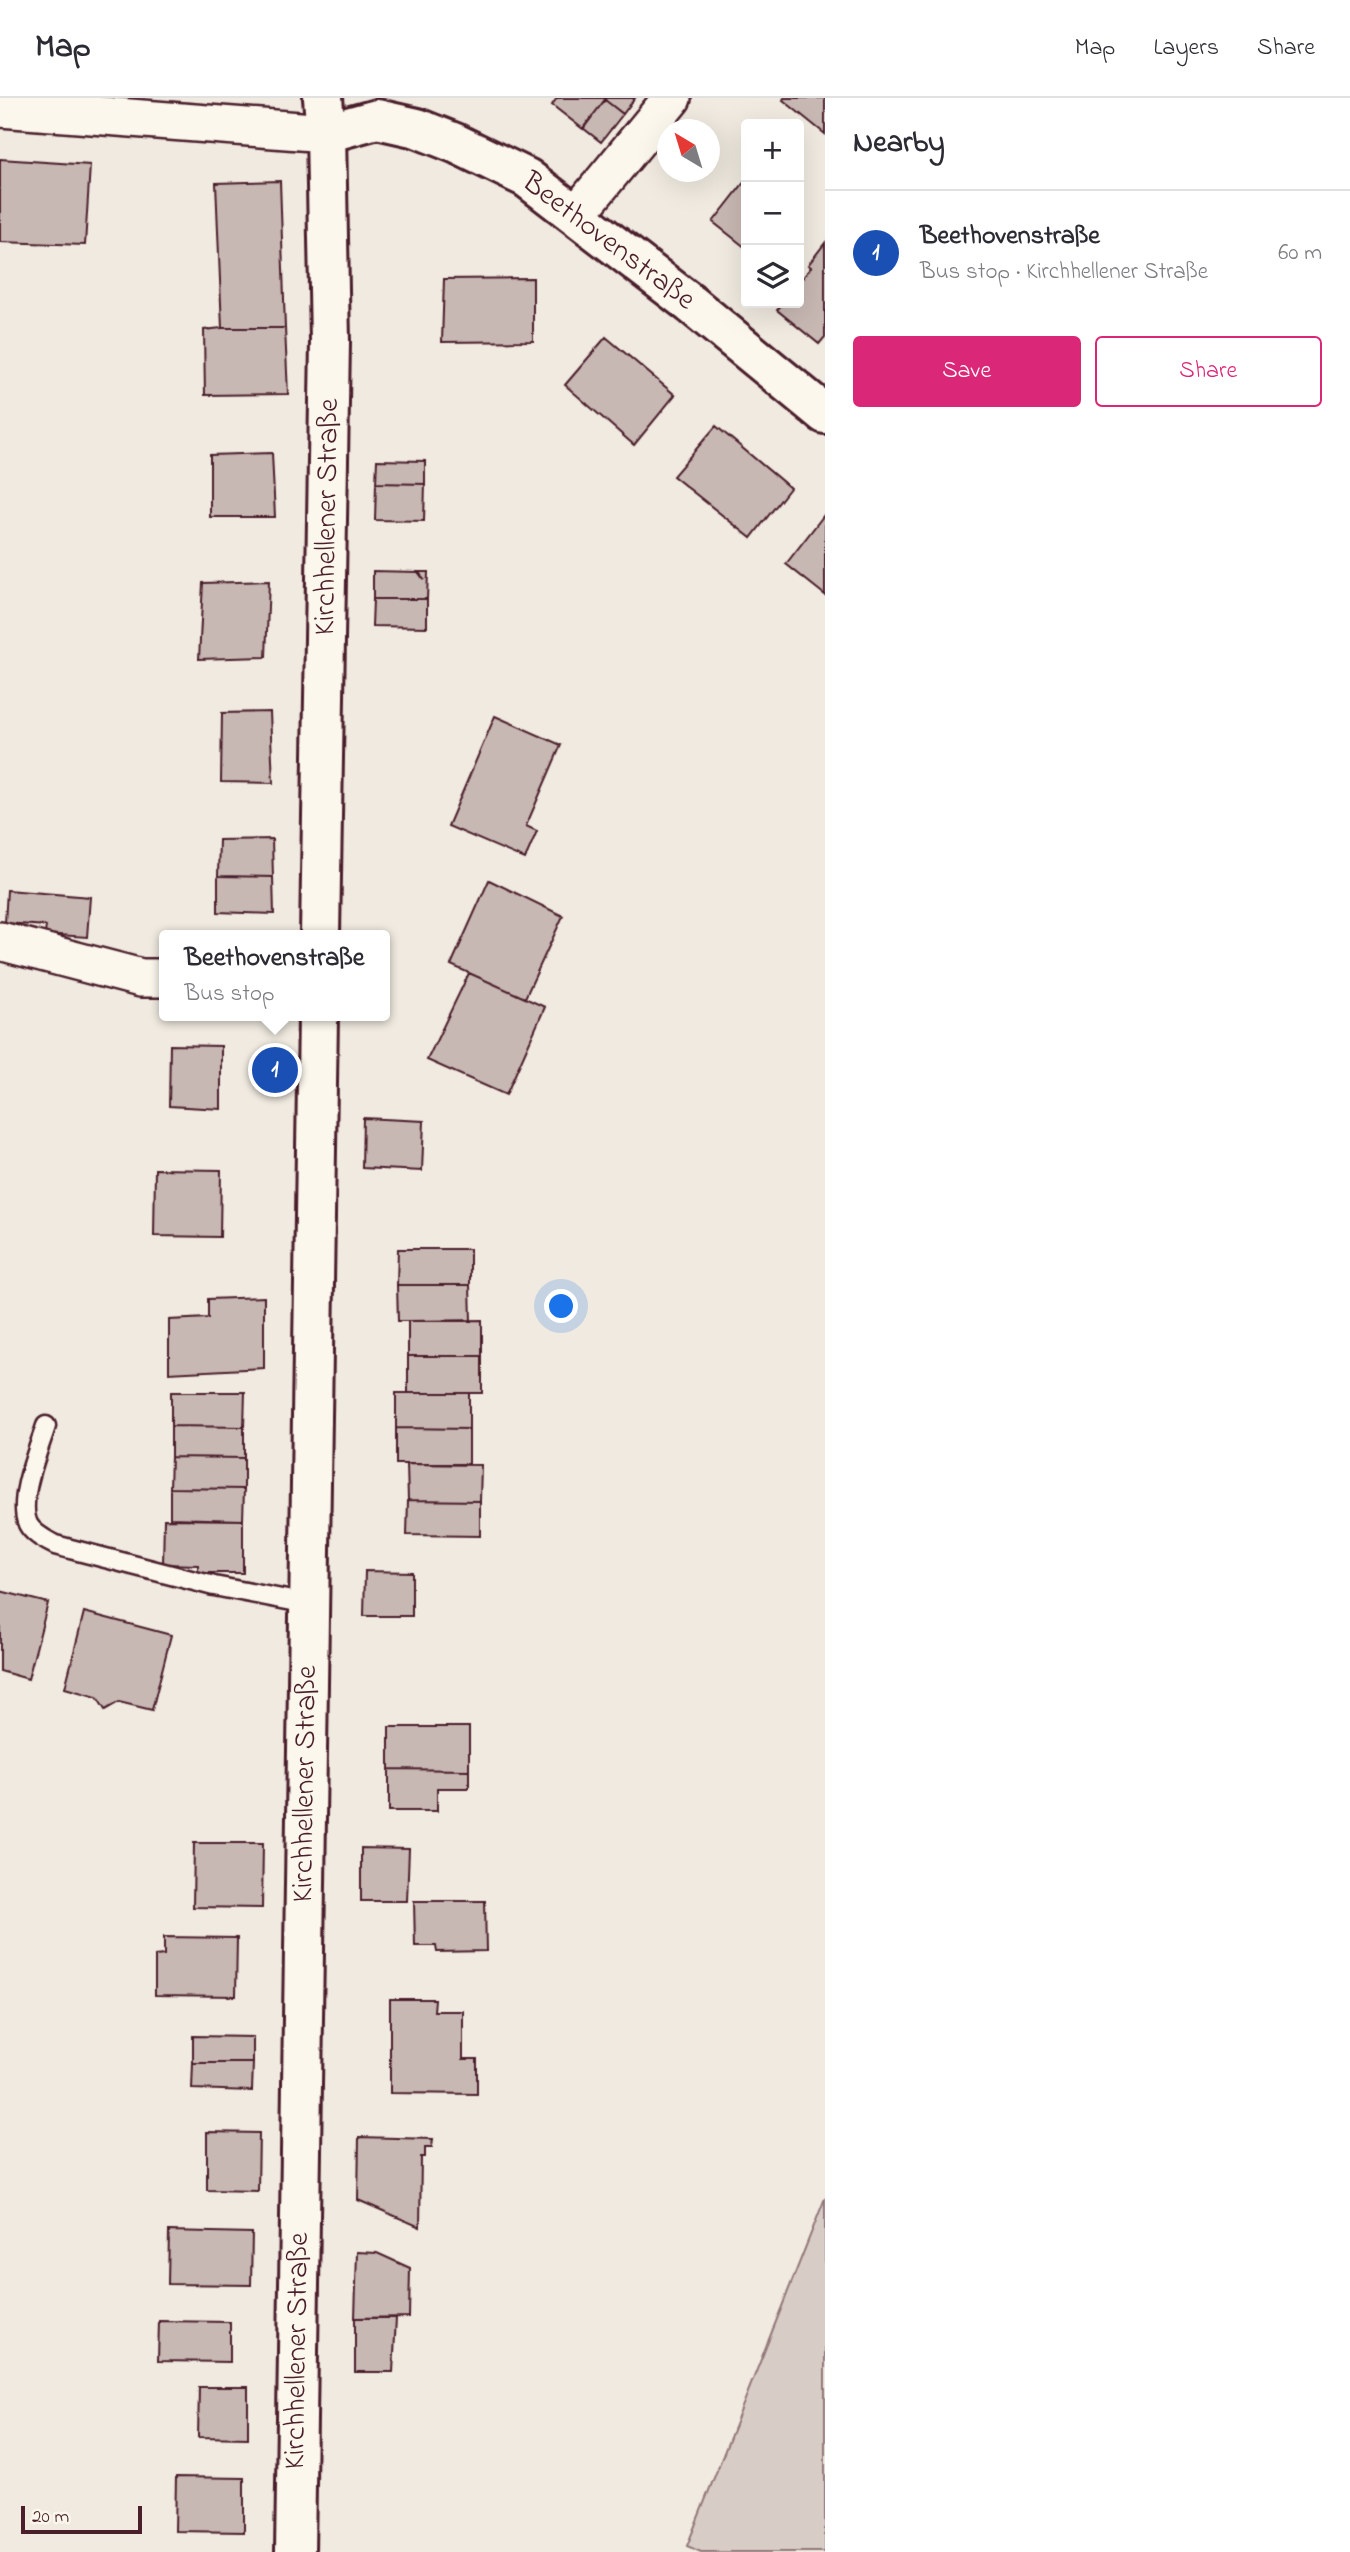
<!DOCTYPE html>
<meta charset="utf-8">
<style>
body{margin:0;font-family:"Indie Flower",sans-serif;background:#f7f7f7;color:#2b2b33}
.controls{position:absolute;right:21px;top:21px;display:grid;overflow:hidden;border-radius:7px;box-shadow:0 7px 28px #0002}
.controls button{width:63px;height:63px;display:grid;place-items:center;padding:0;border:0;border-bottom:2px solid #e1e1e2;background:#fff;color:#2b2b33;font:35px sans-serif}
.compass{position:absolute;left:657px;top:21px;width:63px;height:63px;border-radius:50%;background:#fff;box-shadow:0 7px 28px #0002;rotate:322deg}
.scale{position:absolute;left:21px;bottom:18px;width:121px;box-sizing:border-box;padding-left:7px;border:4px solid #4a1f2b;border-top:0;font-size:19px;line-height:24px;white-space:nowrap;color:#4a1f2b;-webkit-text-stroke:5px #fbf7ec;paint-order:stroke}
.you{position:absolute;left:562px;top:1209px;width:24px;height:24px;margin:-18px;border:5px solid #fff;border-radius:50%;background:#1a73e8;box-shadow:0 0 0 10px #1a73e833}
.badge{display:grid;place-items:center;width:46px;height:46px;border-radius:50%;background:#db2777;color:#fff;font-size:23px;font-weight:700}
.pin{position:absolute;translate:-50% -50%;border:4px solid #fff;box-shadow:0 2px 7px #0006}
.popup{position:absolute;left:159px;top:832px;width:231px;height:91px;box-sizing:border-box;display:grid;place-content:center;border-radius:7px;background:#fff;filter:drop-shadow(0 2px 5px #0005);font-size:23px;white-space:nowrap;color:#7c7c81}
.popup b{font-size:26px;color:#2b2b33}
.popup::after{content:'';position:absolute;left:50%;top:100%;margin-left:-14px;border:14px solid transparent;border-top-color:#fff}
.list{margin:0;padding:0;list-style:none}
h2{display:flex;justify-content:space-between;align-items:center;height:91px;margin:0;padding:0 28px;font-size:30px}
h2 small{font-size:23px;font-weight:400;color:#7c7c81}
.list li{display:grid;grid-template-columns:46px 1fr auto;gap:21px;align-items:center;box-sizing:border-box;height:126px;padding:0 28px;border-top:2px solid #e1e1e2}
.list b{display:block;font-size:26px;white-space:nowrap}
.list p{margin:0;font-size:23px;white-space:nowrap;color:#7c7c81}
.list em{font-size:23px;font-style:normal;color:#7c7c81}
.actions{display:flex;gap:14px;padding:21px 28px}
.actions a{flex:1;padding:16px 0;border:2px solid #db2777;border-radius:7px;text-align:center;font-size:24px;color:#db2777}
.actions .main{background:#db2777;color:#fff}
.icon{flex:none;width:38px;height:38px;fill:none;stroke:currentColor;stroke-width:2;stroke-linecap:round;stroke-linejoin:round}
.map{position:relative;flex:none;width:825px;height:2454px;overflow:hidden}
header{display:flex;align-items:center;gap:42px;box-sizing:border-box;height:98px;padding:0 35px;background:#fff;border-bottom:2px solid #e1e1e2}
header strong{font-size:33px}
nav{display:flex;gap:38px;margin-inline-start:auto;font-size:24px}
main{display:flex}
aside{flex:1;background:#fff}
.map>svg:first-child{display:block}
.green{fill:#d8ccc6;stroke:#917678;stroke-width:2}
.building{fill:#c8b8b3;stroke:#4a1f2b;stroke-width:2}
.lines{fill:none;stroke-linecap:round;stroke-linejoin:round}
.service-casing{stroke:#4a1f2b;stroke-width:23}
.minor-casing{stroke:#4a1f2b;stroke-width:42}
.tertiary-casing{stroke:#4a1f2b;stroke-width:44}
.secondary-casing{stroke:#4a1f2b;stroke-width:44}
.service{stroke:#fbf7ec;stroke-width:18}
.minor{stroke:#fbf7ec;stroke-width:37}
.tertiary{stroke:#fbf7ec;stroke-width:38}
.secondary{stroke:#fbf7ec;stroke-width:38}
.labels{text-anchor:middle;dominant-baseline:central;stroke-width:5;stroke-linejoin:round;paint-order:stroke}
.street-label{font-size:30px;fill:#4a1f2b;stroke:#fbf7ec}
</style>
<header>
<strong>Map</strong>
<nav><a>Map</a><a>Layers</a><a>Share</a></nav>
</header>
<main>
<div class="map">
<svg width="825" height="2454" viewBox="0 0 825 2454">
<rect width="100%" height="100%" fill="#f0eae0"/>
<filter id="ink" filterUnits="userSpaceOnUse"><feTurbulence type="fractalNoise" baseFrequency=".0143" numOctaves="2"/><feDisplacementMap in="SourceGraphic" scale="14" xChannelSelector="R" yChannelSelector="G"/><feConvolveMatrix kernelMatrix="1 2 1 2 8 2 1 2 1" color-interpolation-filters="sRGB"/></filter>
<g filter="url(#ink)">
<path class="green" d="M 825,2100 L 825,2454 L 701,2454 L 687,2448 Z"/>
<path class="building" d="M 557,0 L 606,0 L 583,31 L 552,7 Z
M 606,0 L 635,0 L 623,16 L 605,2 Z
M 784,0 L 825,0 L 825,36 L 783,2 Z
M 605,2 L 623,16 L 601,44 L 583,30 Z
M 0,61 L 90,67 L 85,147 L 0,144 Z
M 746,82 L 746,150 L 713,124 Z
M 280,83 L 285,230 L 222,230 L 216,85 Z
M 825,145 L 825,239 L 819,246 L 777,212 L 783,205 L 799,205 L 799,185 L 811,169 L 808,167 Z
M 533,180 L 533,243 L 442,244 L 444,181 Z
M 222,230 L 285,230 L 288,296 L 205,297 L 204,232 Z
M 606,239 L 675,297 L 634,347 L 565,287 Z
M 716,328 L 790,390 L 751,440 L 673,378 Z
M 272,355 L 275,419 L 210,419 L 210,357 Z
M 377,362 L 425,363 L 425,386 L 376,385 Z
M 376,385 L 425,386 L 424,423 L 375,422 Z
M 824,417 L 825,418 L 825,497 L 786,466 Z
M 373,473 L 418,474 L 424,482 L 419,474 L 428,474 L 427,501 L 373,501 Z
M 269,483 L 266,559 L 199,561 L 203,485 Z
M 373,501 L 427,501 L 427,529 L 372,528 Z
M 270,614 L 273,685 L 221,684 L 222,615 Z
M 495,618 L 561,647 L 526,728 L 537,733 L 525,761 L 448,728 Z
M 272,741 L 273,779 L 218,778 L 219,742 Z
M 218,778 L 273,779 L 274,816 L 218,814 Z
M 489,782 L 563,818 L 525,900 L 451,867 Z
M 7,792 L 90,799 L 87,839 L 45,836 L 46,828 L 5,825 Z
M 469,875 L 545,909 L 506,997 L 427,962 Z
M 170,947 L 221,948 L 221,1011 L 169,1008 Z
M 363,1020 L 424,1023 L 422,1073 L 362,1070 Z
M 155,1071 L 221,1072 L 220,1139 L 154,1138 Z
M 398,1151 L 470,1151 L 470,1187 L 397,1187 Z
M 397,1187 L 470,1187 L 471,1223 L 398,1223 Z
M 264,1199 L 264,1270 L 169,1275 L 169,1222 L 208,1220 L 208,1201 Z
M 482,1222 L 482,1258 L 408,1258 L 408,1223 Z
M 408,1258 L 482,1258 L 482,1295 L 408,1295 Z
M 171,1294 L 245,1294 L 244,1329 L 171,1328 Z
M 396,1295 L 469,1295 L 469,1331 L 396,1330 Z
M 171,1328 L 244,1329 L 244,1360 L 171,1359 Z
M 396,1330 L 469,1331 L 469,1366 L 396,1366 Z
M 171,1359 L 244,1360 L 244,1391 L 170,1390 Z
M 407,1366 L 481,1367 L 480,1403 L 408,1402 Z
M 170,1390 L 244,1391 L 243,1422 L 170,1420 Z
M 408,1402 L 480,1403 L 480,1438 L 407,1437 Z
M 164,1421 L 243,1422 L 243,1475 L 198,1475 L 198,1467 L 163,1466 Z
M 365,1473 L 412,1474 L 412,1518 L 364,1518 Z
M 0,1493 L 48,1505 L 28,1581 L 0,1573 Z
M 84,1514 L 171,1537 L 152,1612 L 119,1604 L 105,1612 L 97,1599 L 65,1590 Z
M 389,1629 L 469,1629 L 469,1672 L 389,1671 Z
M 389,1671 L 469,1672 L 469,1690 L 437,1690 L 437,1713 L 389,1713 Z
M 194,1745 L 263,1745 L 262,1810 L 193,1809 Z
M 361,1750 L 409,1751 L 407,1803 L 361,1803 Z
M 414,1803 L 485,1803 L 486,1853 L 437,1854 L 436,1848 L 415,1848 Z
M 164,1839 L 237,1840 L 236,1898 L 155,1897 L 155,1858 L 164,1857 Z
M 390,1901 L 435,1901 L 434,1913 L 463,1913 L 463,1961 L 477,1961 L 477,1996 L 390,1995 Z
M 193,1938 L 253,1939 L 253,1965 L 193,1965 Z
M 193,1965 L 253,1965 L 252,1993 L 192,1991 Z
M 207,2034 L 259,2035 L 258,2093 L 207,2092 Z
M 359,2039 L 433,2041 L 432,2049 L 425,2049 L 425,2059 L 421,2059 L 420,2129 L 358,2102 Z
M 169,2133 L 252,2135 L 251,2187 L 168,2186 Z
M 357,2154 L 377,2155 L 410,2170 L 409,2219 L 355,2220 Z
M 355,2220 L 396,2220 L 393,2274 L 355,2274 Z
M 159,2223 L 230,2224 L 230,2264 L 158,2263 Z
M 199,2289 L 248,2289 L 248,2340 L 198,2339 Z
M 176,2379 L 244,2380 L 244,2434 L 175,2433 Z"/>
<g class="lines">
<defs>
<path id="service" d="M 46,1328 C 38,1353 17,1402 28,1426 C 33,1436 46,1442 55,1447 L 214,1488 L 308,1506"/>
<path id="minor" d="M 0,10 L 326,35
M 576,117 L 672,0
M 0,843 L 141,880 L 165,880"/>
<path id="tertiary" d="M 326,35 L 377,21 L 417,30 L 455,45 L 527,80 L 691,206 L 825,316"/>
<path id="secondary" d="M 320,837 L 330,244 L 326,35 L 323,0
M 295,2454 L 318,918"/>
</defs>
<use href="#service" class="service-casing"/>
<use href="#minor" class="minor-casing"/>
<use href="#tertiary" class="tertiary-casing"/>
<use href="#secondary" class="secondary-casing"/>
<use href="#service" class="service"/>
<use href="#minor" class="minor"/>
<use href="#tertiary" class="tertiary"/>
<use href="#secondary" class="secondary"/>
</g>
</g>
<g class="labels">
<g class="street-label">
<text transform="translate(608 144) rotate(37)">Beethovenstraße</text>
<text transform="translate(328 419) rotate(-89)">Kirchhellener Straße</text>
<text transform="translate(306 1686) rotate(-89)">Kirchhellener Straße</text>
<text transform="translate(298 2253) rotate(-89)">Kirchhellener Straße</text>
</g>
</g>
</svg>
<div class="controls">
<button>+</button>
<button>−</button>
<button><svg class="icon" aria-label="layers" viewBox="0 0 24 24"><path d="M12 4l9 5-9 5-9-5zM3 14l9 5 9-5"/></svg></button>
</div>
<svg class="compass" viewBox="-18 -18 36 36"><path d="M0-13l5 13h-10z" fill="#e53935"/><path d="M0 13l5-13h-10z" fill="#7c7c81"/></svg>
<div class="scale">20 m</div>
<div class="you"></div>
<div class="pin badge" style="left:275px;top:972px;background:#1a4fb4">1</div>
<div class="popup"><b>Beethovenstraße</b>Bus stop</div>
</div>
<aside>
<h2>Nearby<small></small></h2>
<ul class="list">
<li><span class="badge" style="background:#1a4fb4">1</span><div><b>Beethovenstraße</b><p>Bus stop · Kirchhellener Straße</p></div><em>60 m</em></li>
</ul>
<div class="actions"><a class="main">Save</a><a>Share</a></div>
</aside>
</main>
